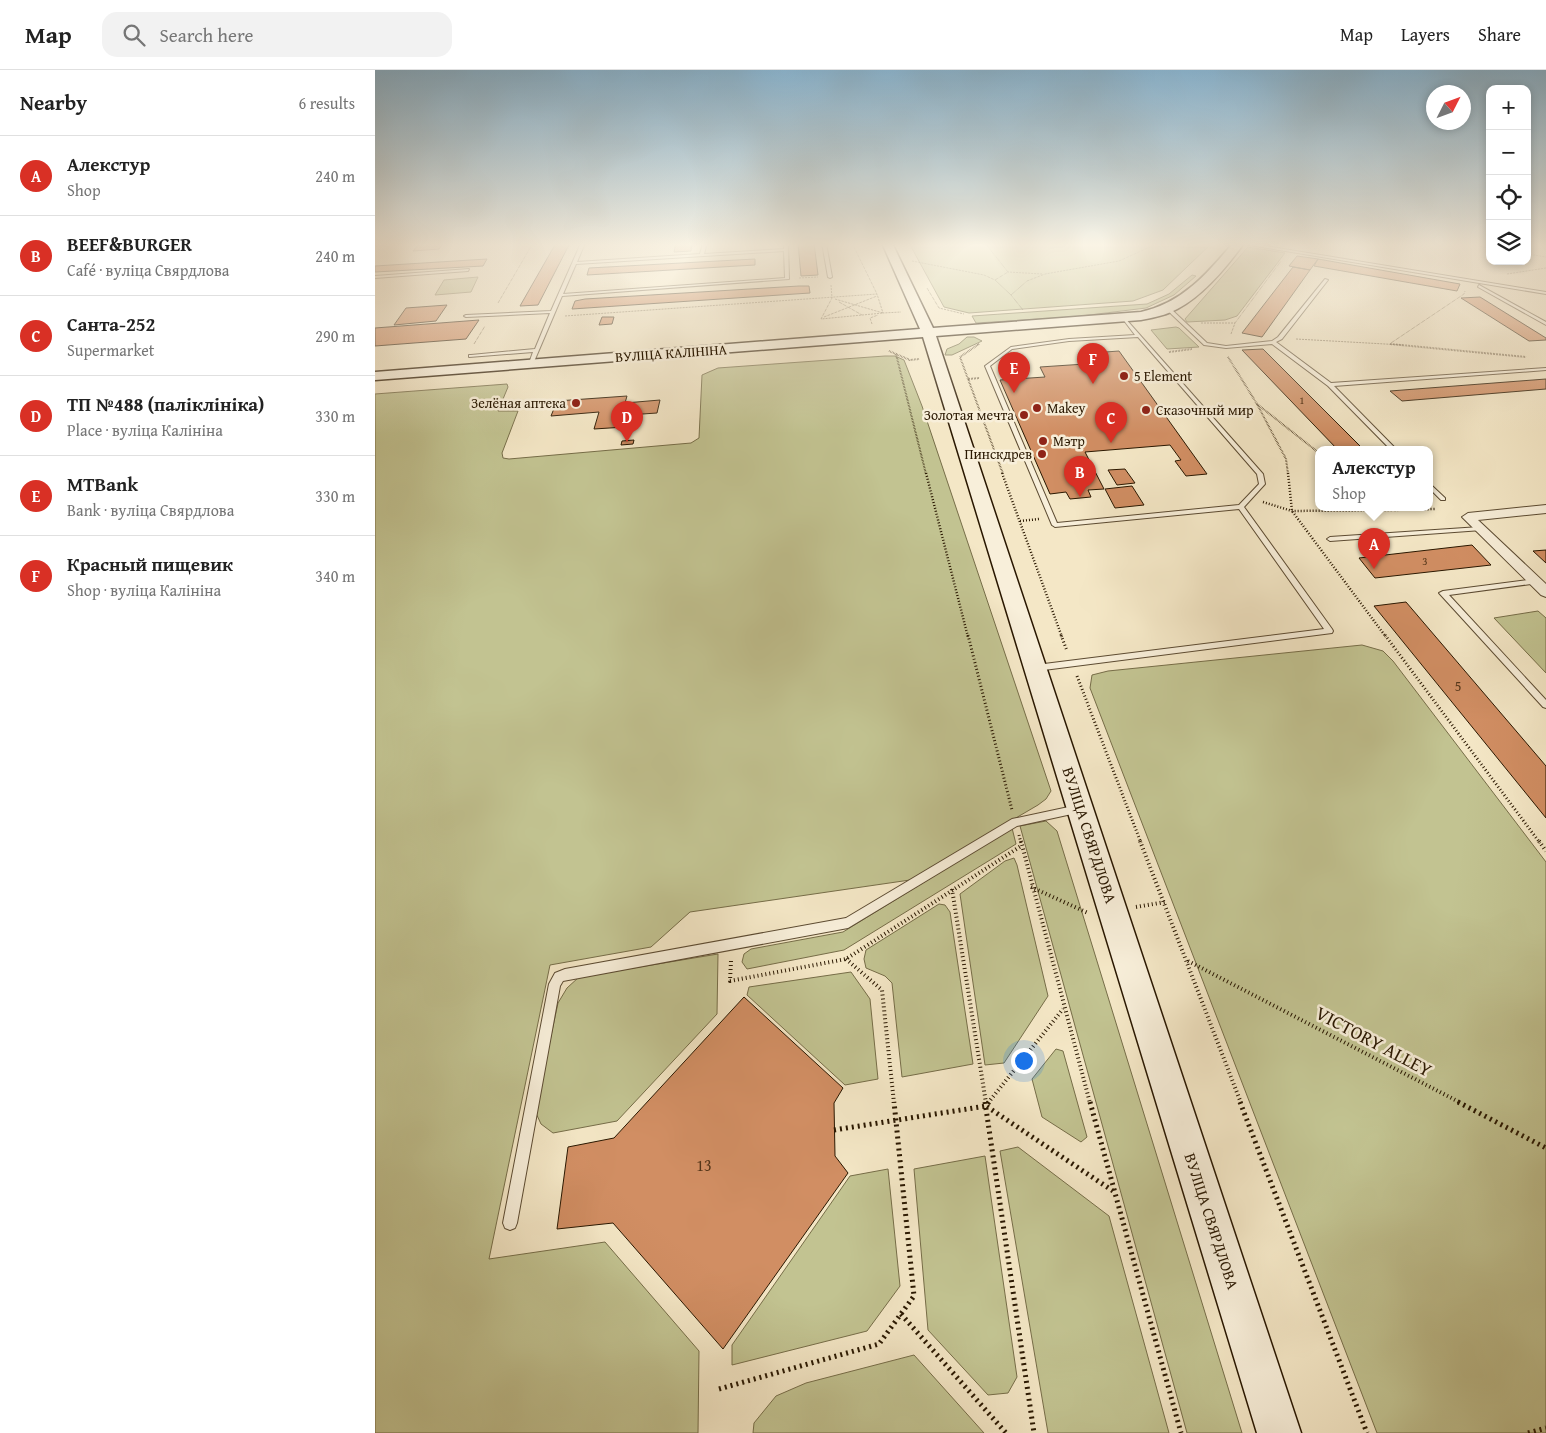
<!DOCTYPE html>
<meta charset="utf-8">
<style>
body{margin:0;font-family:"Gentium Book Plus",serif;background:#f2f2f2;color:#222}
.controls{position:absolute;right:15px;top:15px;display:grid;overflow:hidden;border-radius:10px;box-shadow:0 2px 8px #0003}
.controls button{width:45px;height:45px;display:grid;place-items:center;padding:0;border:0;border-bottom:1px solid #e0e0e0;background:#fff;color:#222;font:25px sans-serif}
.compass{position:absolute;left:1051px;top:15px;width:45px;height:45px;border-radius:50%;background:#fff;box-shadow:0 2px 8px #0003;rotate:48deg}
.you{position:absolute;left:648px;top:990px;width:18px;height:18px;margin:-12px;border:4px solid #fff;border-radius:50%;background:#1a73e8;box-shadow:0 0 0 8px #1a73e833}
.badge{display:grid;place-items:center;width:32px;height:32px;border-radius:50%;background:#d93025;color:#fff;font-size:16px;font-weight:700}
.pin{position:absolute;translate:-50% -41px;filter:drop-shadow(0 1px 2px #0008)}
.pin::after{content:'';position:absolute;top:26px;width:18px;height:15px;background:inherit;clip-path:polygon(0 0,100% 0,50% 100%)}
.popup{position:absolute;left:940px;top:376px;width:118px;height:65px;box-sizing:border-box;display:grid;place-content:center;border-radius:10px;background:#fff;filter:drop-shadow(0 1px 4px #0005);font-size:16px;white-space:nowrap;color:#767676}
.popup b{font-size:19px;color:#222}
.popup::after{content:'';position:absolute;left:50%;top:100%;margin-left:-10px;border:10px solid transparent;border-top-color:#fff}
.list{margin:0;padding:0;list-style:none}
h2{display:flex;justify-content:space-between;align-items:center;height:65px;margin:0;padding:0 20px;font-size:21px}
h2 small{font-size:16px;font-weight:400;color:#767676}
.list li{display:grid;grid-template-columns:32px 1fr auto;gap:15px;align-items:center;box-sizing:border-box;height:80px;padding:0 20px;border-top:1px solid #e0e0e0}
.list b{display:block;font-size:19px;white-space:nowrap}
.list p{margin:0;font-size:16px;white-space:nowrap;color:#767676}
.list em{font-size:16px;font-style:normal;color:#767676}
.icon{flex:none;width:28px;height:28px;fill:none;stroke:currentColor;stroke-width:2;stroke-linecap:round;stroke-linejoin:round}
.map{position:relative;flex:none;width:1171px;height:1363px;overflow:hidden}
header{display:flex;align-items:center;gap:30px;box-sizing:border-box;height:70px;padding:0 25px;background:#fff;border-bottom:1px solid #e0e0e0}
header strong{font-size:24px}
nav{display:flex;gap:28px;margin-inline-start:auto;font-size:18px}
.search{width:350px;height:45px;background:#f2f2f2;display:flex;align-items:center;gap:12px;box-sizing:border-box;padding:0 18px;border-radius:15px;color:#767676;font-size:19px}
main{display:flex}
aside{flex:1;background:#fff}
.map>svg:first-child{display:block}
.green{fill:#c2c391;stroke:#766d48}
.building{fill:#d18e63;stroke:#291700}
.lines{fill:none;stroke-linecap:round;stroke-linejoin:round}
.lane-casing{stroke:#5c4b32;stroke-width:2}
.street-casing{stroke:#5c4b32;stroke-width:2}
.secondary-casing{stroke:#291700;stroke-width:3}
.path-far5{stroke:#291700;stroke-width:1;stroke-dasharray:0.5 1;stroke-linecap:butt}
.path-far4{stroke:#291700;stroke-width:2;stroke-dasharray:0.5 1;stroke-linecap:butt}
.path-far3{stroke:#291700;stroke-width:2.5;stroke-dasharray:1 2;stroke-linecap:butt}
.path-far2{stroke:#291700;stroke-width:3;stroke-dasharray:1 2.5;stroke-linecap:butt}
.path-far1{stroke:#291700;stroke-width:4;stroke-dasharray:1 3;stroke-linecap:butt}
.path{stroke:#291700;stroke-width:5;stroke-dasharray:2 4;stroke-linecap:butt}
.lane{fill:#f8efda;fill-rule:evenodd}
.street{fill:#f8efda;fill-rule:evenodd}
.secondary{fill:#f8efda;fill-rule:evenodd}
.poi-dot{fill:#8f2418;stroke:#f8efda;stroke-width:2}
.labels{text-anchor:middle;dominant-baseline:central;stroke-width:5;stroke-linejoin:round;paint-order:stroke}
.far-number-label{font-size:11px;fill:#533519}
.far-street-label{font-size:14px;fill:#291700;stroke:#f8efda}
.far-poi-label{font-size:14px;fill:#291700;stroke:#f8efda;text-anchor:start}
.number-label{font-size:14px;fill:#533519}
.street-label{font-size:16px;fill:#291700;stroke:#f8efda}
.near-number-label{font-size:16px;fill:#533519}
.near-street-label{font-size:19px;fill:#291700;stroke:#f8efda}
</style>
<header>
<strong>Map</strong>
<div class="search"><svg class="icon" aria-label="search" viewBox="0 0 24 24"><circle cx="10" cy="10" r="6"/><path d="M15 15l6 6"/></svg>Search here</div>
<nav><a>Map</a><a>Layers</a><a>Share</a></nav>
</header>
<main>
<aside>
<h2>Nearby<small>6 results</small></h2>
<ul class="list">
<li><span class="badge">A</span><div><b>Алекстур</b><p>Shop</p></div><em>240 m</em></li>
<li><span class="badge">B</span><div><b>BEEF&amp;BURGER</b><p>Café · вуліца Свярдлова</p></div><em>240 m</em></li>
<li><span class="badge">C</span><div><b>Санта-252</b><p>Supermarket</p></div><em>290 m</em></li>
<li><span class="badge">D</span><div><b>ТП №488 (паліклініка)</b><p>Place · вуліца Калініна</p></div><em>330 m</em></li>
<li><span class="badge">E</span><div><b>MTBank</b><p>Bank · вуліца Свярдлова</p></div><em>330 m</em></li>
<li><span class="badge">F</span><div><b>Красный пищевик</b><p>Shop · вуліца Калініна</p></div><em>340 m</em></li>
</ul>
</aside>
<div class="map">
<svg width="1171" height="1363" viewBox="0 0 1171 1363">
<rect width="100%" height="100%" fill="#f4e7c6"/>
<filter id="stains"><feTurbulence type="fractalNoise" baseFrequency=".004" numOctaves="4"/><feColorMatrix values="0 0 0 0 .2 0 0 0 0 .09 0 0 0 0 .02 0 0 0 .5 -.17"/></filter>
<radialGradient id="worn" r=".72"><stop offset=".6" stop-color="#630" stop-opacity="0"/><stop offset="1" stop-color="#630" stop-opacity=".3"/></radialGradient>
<path class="green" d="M 534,173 L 837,173 L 788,220 L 758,231 L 594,243 L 569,237 Z
M 873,177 L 910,183 L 862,246 L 850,250 L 812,252 L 810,249 Z
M 817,205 L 821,206 L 799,225 L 771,238 L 698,247 L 601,253 L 597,246 L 772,234 L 794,224 Z
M 103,207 L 96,222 L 60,225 L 69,210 Z
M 801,257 L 804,258 L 824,277 L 792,279 L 776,260 Z
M 592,267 L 599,267 L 607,271 L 577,285 L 570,285 L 572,279 L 584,274 Z
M 510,286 L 520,286 L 529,290 L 547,336 L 676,721 L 671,729 L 663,735 L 535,810 L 315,842 L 276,877 L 175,895 L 114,1189 L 230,1172 L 324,1281 L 323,1363 L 0,1363 L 0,324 L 132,314 L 133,317 L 123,341 L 143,341 L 127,383 L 128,388 L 134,389 L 316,373 L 324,368 L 327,305 L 343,298 Z
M 1163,541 L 1171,548 L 1171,603 L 1119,548 Z
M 987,575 L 1008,581 L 1018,591 L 1171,792 L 1171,1363 L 1002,1363 L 715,618 L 717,605 L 733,601 Z
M 671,751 L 682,761 L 867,1363 L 812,1363 L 645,756 Z
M 637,758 L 641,774 L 469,880 L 372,899 L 367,892 L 369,884 L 376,879 L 468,862 Z
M 639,788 L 642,795 L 673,926 L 629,993 L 610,995 L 585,824 L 630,791 Z
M 564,834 L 570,835 L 575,842 L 598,994 L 527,1007 L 517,913 L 510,906 L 491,898 L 489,889 L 491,880 Z
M 343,884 L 342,944 L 242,1051 L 178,1063 L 166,1054 L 160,1041 L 183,933 L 192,918 L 204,907 Z
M 476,902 L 495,929 L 503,1009 L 470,1015 L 372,925 L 374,917 Z
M 681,979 L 688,981 L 712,1067 L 706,1072 L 667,1047 L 657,1009 Z
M 643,1077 L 734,1146 L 794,1363 L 673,1363 L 625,1081 Z
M 610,1086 L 642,1307 L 633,1323 L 613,1325 L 553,1260 L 539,1099 Z
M 513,1099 L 525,1216 L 492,1261 L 357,1295 L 357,1275 L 475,1106 Z
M 539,1285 L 609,1363 L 378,1363 L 379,1353 L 401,1326 L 431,1313 Z"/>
<path class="building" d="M 60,173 L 69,173 L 64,179 L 38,181 L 43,175 Z
M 181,173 L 195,173 L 163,235 L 145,236 Z
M 301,173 L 317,173 L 316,181 L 299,182 Z
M 423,173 L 439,173 L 443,205 L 426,206 Z
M 922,186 L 943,189 L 935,200 L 914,196 Z
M 112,189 L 108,196 L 0,202 L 0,196 Z
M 380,189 L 380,195 L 212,205 L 214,198 Z
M 943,189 L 1085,214 L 1082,221 L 939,196 Z
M 918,197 L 935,200 L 887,267 L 867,263 Z
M 424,216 L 434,216 L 435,223 L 197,239 L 200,231 L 210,229 Z
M 1105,227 L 1171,268 L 1171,270 L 1154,271 L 1086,228 Z
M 72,235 L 61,251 L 19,255 L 31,238 Z
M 227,247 L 239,247 L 237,254 L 224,255 Z
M 104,250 L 91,269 L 0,276 L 0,258 Z
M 888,279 L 989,380 L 963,380 L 867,280 Z
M 744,281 L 832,404 L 811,406 L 800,391 L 806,390 L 795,375 L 710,382 L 729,419 L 713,420 L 716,427 L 695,429 L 691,422 L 675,424 L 625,310 L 670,307 L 665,297 L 710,294 L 703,284 Z
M 1171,309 L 1171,319 L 1027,331 L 1015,321 Z
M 252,326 L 250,333 L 285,330 L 282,343 L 253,345 L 250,357 L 219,359 L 224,342 L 176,346 L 182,331 Z
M 259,370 L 258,374 L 246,375 L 247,371 Z
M 750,399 L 760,413 L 742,415 L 733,400 Z
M 757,416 L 769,435 L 740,438 L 730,419 Z
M 1097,475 L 1116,495 L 1000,508 L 984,488 Z
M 1171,480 L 1171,493 L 1158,481 Z
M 1031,532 L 1171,696 L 1171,748 L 999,536 Z
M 369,927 L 468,1018 L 459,1033 L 460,1086 L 473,1103 L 348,1279 L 238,1153 L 182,1159 L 193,1077 L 239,1068 Z"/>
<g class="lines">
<defs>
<path id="lane" d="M 206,173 L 210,173 L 202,192 L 325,184 L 328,173 L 332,173 L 329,184 L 409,179 L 409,173 L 413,173 L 414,209 L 187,226 L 158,294 L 154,293 L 158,282 L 94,287 L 94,285 L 96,285 L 160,279 L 175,243 L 91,247 L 89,246 L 91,245 L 176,241 ZM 409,181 L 410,208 L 188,224 L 201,194 Z
M 447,173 L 451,173 L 457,207 L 455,208 L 453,207 Z
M 862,173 L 872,173 L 1171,222 L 1171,224 Z
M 94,199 L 93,201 L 0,208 L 0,206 Z
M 950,209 L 953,210 L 907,269 L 901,272 L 956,313 L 1171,298 L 1171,300 L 959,316 L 1022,380 L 1016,380 L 953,316 L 897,274 L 851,278 L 829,275 L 791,239 L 795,238 L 832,273 L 851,276 L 897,271 L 903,267 Z
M 1104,215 L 1171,252 L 1171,255 L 1103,217 Z
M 749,247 L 888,404 L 890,414 L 869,437 L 957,559 L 958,561 L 957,563 L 661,601 L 658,600 L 657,598 L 658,596 L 661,595 L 949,559 L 864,439 L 680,457 L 677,455 L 610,296 L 636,277 L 694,269 L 760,265 L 747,248 ZM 763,267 L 882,404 L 884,414 L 864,435 L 682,453 L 615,296 L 637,279 L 694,271 Z
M 1054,413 L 1070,428 L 1070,430 L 1066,430 L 1054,418 Z
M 1105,457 L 1107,458 L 1107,460 L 955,471 L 952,469 L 955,467 Z
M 1160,509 L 1164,511 L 1163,513 L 1074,525 L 1171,630 L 1171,638 L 1168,637 L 1064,523 L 1068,521 Z
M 703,735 L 706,736 L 708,739 L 706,742 L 642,756 L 473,858 L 188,911 L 185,916 L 142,1153 L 140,1158 L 135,1160 L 130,1158 L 128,1153 L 174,914 L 180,903 L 190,899 L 471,848 L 637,749 Z"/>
<path id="street" d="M 1171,435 L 1171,443 L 1103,450 L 1171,514 L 1171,527 L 1166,525 L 1087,447 L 1093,443 Z"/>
<path id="secondary" d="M 507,173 L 517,173 L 558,258 L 766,242 C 807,233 832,204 858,173 L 869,173 C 851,198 826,229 796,242 C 787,246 776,248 766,250 L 561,266 L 926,1363 L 882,1363 L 548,267 L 0,310 L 0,302 L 545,259 Z"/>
</defs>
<use href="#lane" class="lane-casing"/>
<use href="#street" class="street-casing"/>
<use href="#secondary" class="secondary-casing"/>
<path class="path-far5" d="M 477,173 L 502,224
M 610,173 L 633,202 L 667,204
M 1084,173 L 1115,178
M 1152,184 L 1171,187
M 537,191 L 609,205 L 620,210 L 636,225
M 1132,204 L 1171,198
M 424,208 L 443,207
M 620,210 L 633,202
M 456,215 L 457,228 L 446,249 L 508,243 L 460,229
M 552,218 L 564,238 L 589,244
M 464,232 L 487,245
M 123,233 L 158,173
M 648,240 L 636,225 L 652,211 L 670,204 L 744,191 L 777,176 L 840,178
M 190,246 L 502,224 L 508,243 L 526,242
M 449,247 L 502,226
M 826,253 L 860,253 L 906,191
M 497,254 L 495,248 L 503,245
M 856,264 L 860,253
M 921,269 L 1028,275
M 1016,273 L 1089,224 L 1090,221
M 99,274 L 110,256
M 602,275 L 604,274"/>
<path class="path-far4" d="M 604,274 L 585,287 L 628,404
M 1015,274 L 1151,287
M 514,281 L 535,290 L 544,289
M 794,282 L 817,279
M 521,284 L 551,404
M 853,287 L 882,334 L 944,383
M 593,309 L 605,308
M 882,334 L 911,389 L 913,404"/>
<path class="path-far3" d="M 551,403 L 593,567
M 627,403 L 687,567
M 913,403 L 917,441 L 1011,567
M 888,432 L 917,441 L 1018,440
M 1014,438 L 1018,440 L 1060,439
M 645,451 L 664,449"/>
<path class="path-far2" d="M 593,565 L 637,740
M 686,565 L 692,581
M 1010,565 L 1165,773
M 702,606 L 766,773
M 644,765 L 646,773"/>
<path class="path-far1" d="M 646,771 L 715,1033
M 765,771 L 866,1033
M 1164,771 L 1171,781
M 656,817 L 713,843
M 577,819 L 611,1033
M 761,837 L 790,832
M 471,889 L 507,920 L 519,1033
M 356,891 L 355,911 L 471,889 L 646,776
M 813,891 L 1086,1033
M 613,1033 L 688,939"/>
<path class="path" d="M 610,1032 L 659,1363
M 614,1032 L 611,1036 L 738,1121
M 715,1032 L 806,1363
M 865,1032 L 992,1363
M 1083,1032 L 1171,1078
M 459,1060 L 611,1036
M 526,1244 L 631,1363
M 344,1319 L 504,1274 L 539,1226 L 519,1032
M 1153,1363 L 1171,1358"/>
<use href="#lane" class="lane"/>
<use href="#street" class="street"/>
<use href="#secondary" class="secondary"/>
</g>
<linearGradient id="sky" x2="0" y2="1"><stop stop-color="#8ab8d6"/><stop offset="0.48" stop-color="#faf4e5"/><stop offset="1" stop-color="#faf4e5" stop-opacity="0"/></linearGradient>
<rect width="1171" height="364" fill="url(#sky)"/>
<g class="poi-dot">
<circle cx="749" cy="306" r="5"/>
<circle cx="201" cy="333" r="5"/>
<circle cx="662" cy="338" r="5"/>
<circle cx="771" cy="340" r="5"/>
<circle cx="649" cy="345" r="5"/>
<circle cx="668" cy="371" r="5"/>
<circle cx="667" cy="384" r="5"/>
</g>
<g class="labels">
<g class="far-number-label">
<text x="927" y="330">1</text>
<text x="1050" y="491">3</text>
</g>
<g class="far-street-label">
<text transform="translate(296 283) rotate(-4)">ВУЛІЦА КАЛІНІНА</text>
</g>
<g class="far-poi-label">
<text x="759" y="306">5 Element</text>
<text x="191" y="333" text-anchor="end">Зелёная аптека</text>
<text x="672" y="338">Makey</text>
<text x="781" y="340">Сказочный мир</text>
<text x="639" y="345" text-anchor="end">Золотая мечта</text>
<text x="678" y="371">Мэтр</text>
<text x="657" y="384" text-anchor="end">Пинскдрев</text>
</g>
<g class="number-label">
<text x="1083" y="616">5</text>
</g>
<g class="street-label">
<text transform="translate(715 765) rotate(72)">ВУЛІЦА СВЯРДЛОВА</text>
<text transform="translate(837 1151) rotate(72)">ВУЛІЦА СВЯРДЛОВА</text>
</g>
<g class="near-number-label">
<text x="329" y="1095">13</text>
</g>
<g class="near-street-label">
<text transform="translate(999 971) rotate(28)">VICTORY ALLEY</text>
</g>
</g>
<rect width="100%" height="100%" filter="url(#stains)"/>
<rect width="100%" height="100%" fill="url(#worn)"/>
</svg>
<div class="controls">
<button>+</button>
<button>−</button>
<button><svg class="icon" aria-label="locate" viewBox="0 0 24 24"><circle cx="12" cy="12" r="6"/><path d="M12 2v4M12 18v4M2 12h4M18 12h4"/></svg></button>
<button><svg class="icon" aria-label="layers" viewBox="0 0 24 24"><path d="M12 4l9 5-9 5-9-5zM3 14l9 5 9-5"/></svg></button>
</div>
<svg class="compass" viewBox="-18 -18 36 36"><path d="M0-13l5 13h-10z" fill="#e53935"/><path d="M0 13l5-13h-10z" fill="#767676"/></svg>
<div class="you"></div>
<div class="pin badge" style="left:999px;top:499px">A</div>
<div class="popup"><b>Алекстур</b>Shop</div>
<div class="pin badge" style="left:705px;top:427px">B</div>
<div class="pin badge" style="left:736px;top:373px">C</div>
<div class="pin badge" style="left:252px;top:372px">D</div>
<div class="pin badge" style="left:639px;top:323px">E</div>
<div class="pin badge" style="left:718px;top:314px">F</div>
</div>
</main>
